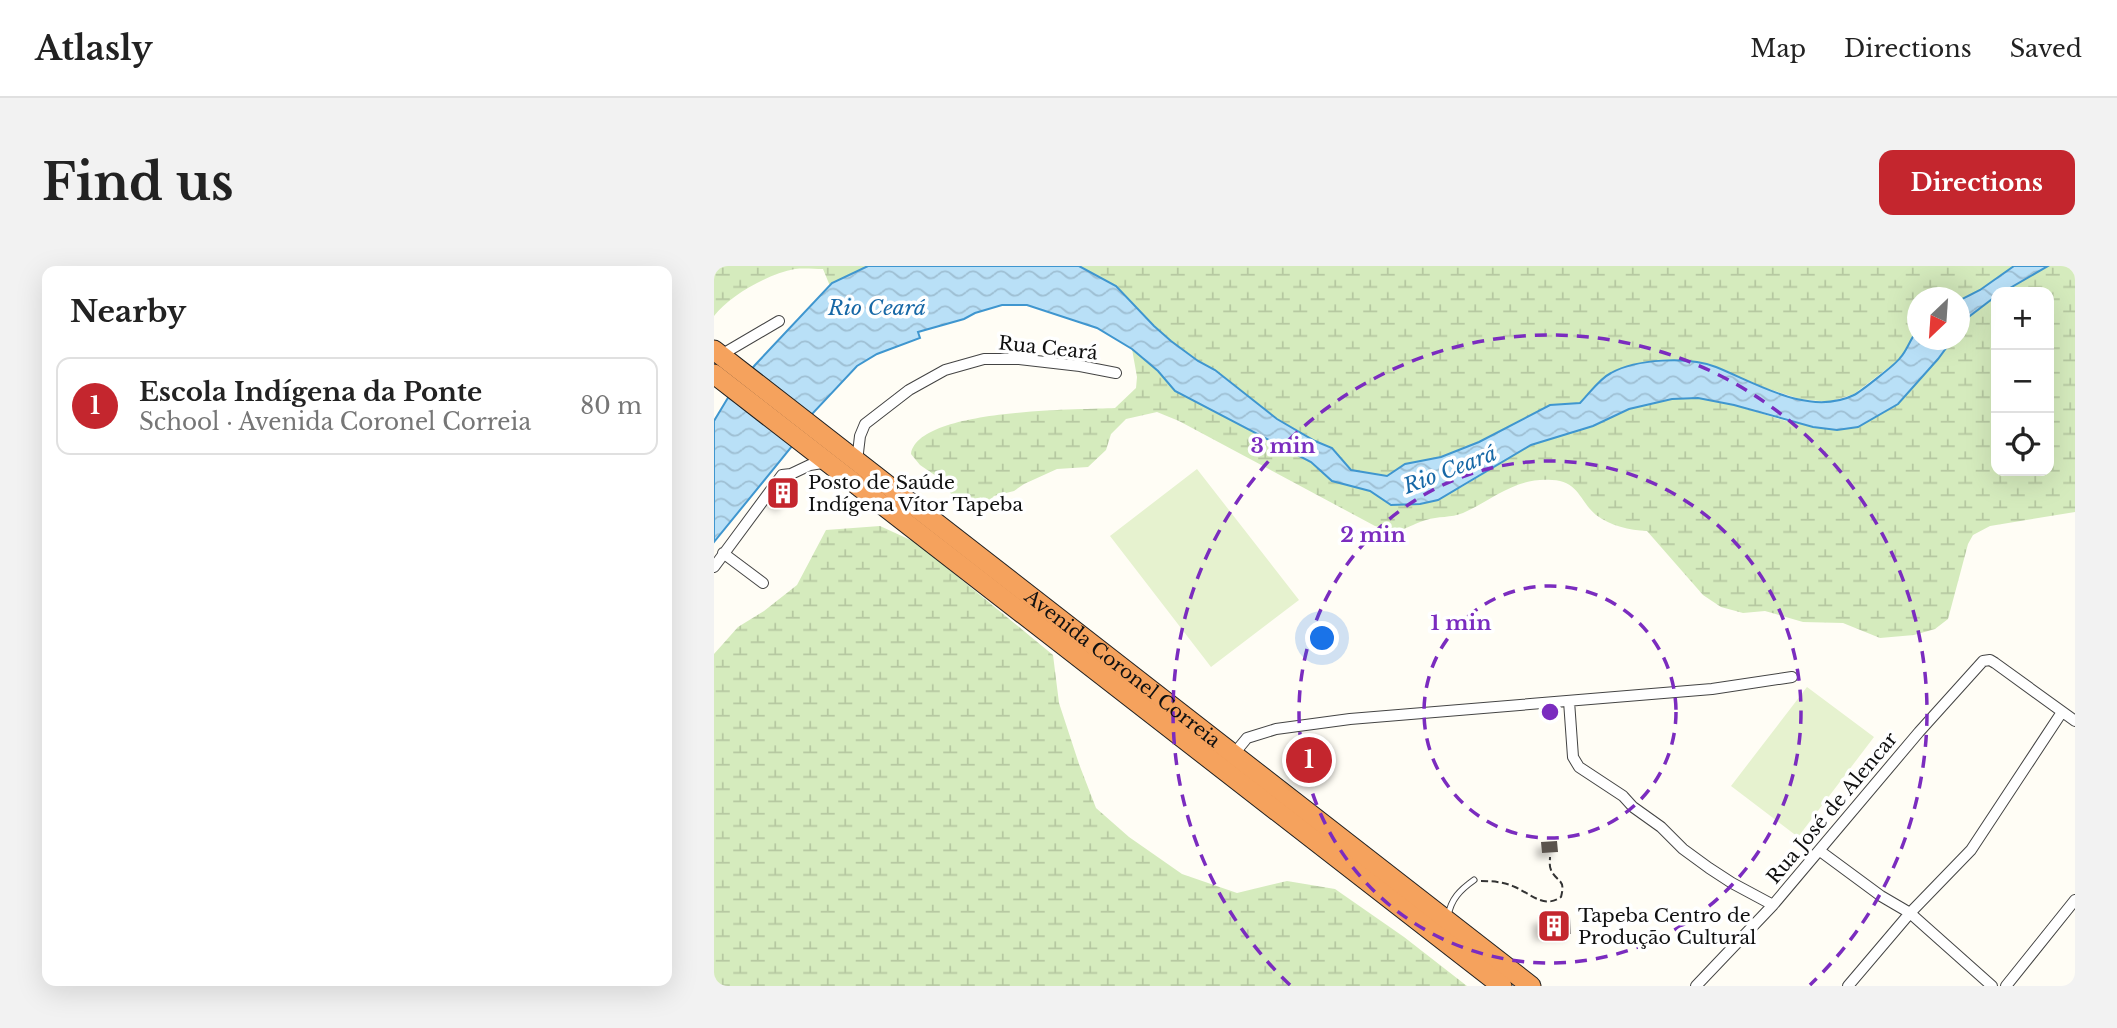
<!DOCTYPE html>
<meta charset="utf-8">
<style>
body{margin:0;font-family:"Libre Baskerville",serif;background:#f2f2f2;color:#222}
.controls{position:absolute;right:21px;top:21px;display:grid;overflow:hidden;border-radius:14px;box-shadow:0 7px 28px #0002}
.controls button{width:63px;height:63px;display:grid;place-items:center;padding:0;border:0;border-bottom:2px solid #e0e0e0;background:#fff;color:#222;font:35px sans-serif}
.compass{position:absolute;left:1193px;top:21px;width:63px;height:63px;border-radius:50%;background:#fff;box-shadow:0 7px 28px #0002;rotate:205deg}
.you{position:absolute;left:609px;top:373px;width:24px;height:24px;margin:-18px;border:5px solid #fff;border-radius:50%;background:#1a73e8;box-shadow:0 0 0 10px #1a73e833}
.badge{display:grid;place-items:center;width:46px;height:46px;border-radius:50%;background:#c4262e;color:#fff;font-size:23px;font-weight:700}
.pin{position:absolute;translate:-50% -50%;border:4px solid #fff;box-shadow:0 2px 7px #0006}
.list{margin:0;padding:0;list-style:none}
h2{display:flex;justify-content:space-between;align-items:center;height:91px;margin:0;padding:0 28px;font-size:30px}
h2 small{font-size:23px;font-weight:400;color:#767676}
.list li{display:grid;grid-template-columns:46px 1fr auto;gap:21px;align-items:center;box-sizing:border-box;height:98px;margin:0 14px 14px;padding:0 14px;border:2px solid #e0e0e0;border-radius:14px}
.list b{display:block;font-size:26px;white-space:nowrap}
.list p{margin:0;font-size:23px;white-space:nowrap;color:#767676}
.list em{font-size:23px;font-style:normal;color:#767676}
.icon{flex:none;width:38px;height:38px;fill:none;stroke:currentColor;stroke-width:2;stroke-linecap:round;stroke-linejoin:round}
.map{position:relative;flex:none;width:1361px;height:720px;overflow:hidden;border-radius:14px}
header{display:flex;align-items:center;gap:42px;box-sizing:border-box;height:98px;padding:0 35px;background:#fff;border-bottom:2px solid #e0e0e0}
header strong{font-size:33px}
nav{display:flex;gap:38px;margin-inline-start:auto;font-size:24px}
.intro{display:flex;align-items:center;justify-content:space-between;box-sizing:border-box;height:168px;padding:0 42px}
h1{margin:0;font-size:49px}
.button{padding:18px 32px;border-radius:14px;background:#c4262e;color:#fff;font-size:24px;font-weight:700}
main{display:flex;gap:42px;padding:0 42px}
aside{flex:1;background:#fff;border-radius:14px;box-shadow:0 7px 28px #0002}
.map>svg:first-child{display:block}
.wetland{fill:url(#wetland-marsh)}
.pitch{fill:#e6f2cf}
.water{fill:url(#water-waves);stroke:#3f96cf;stroke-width:2}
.building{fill:#5a524d;filter:url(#shadow)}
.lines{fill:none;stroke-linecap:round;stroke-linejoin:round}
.lane-casing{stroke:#444;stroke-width:7}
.street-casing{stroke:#444;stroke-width:12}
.highway-casing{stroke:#222;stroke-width:21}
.path{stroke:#333;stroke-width:2;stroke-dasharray:7 3.5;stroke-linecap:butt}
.lane{stroke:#fff;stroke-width:5}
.street{stroke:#fff;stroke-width:10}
.highway{stroke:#f5a25d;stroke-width:19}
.ring{fill:none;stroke:#7b2cbf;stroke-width:3.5;stroke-dasharray:12 9}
.labels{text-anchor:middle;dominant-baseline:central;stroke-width:7;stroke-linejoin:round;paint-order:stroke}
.street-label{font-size:19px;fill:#111;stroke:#fff}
.poi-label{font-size:19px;fill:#111;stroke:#fff;text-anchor:start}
.water-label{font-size:21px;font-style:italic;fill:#1768a6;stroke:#fff}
.centre{fill:#7b2cbf;stroke:#fff;stroke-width:3.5}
.ring-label{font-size:21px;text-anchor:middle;font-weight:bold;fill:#7b2cbf;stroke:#fff;stroke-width:7;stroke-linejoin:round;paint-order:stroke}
</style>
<header>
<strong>Atlasly</strong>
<nav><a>Map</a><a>Directions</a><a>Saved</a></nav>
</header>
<div class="intro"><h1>Find us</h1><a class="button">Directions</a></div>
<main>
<aside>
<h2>Nearby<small></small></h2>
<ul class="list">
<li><span class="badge">1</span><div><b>Escola Indígena da Ponte</b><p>School · Avenida Coronel Correia</p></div><em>80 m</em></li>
</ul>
</aside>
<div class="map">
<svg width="1361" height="720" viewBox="0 0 1361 720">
<defs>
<pattern id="wetland-marsh" width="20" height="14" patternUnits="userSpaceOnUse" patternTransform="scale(1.75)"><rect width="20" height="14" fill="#d5ebbd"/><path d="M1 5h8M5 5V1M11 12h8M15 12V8" fill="none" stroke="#b6c8a1"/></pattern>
<pattern id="water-waves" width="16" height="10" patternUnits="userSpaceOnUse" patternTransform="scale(1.75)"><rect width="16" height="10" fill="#b9e0f7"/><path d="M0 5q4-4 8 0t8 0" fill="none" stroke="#9ebfd3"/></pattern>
<filter id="shadow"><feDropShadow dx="-5.5" dy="5.5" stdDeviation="3.5" flood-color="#0004"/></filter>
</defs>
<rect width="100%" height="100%" fill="#fffdf5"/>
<path class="wetland" d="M 0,0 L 154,0 L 116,20 L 109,3 C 100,3 90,2 81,3 C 54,8 16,29 0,50 Z
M 365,0 L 1300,0 L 1266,24 L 1246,34 L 1246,32 L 1204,32 L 1203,65 L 1187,92 L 1140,128 L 1115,136 L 1086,133 L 1030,115 L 999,100 L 948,94 L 918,99 L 895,108 L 866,137 L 836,139 L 765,176 L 727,191 L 691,198 L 673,210 L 637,204 L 618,182 L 601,175 L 563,153 L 501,104 L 484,95 L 457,75 L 440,60 L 402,20 Z
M 1334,0 L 1361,0 L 1361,246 L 1276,260 L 1259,269 L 1254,278 L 1234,353 L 1221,363 L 1200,369 L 1166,372 L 1129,357 L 1089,356 L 1051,345 L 1029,347 L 1007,341 L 989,329 L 933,265 C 915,264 897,260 882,249 C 866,236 865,215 838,214 C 802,211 780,233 749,247 C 737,252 724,250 712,254 C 685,263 692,268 661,260 L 465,155 L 443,146 L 412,153 L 397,168 L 392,184 L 374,201 L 343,203 L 310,218 L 300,225 L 280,230 L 265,245 L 259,245 L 244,237 L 225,212 L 206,199 L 197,188 C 204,142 363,144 401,142 L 422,122 L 423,111 L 418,83 L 444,105 L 461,125 L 597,196 L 618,215 L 656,225 L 677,239 L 748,221 L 817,179 L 879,160 L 915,143 L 958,133 L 984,132 L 1020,139 L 1075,156 L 1123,164 L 1184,138 L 1224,93 L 1238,74 L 1246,74 C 1246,53 1266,41 1282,30 L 1282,205 L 1335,205 L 1335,26 L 1289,26 Z
M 166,260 L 203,277 L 339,389 L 345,437 L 365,498 L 382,542 L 415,571 L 468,608 L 523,627 L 573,615 L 621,623 L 690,671 L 753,720 L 0,720 L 0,388 L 24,361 L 50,345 L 83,319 L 112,264 Z"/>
<path class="pitch" d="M 483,203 L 585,334 L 497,401 L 396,270 Z
M 1093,421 L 1160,471 L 1084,571 L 1017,520 Z"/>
<path class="water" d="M 154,0 L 365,0 L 402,20 L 440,60 L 457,75 L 484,95 L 501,104 L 563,153 L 601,175 L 618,182 L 637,204 L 673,210 L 691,198 L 727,191 L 765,176 L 836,139 L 866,137 C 875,128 885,113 897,107 C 922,93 974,90 1002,101 C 1042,117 1095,151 1140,129 C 1146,126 1182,98 1186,92 C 1193,85 1196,73 1203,65 L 1204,74 L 1238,74 L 1224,93 L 1184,138 L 1144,161 L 1123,164 L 1099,161 L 1020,139 L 984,132 L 958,133 L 915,143 L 879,160 L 817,179 L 724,234 L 706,238 L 677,239 L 656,225 L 618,215 L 597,196 L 461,125 L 444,105 L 418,83 L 383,62 L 313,39 L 288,39 L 261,47 L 250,53 L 204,66 L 206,72 L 163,88 L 143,100 L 98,148 L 79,179 L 0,276 L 0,155 L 15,130 L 41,99 L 118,17 Z
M 1300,0 L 1334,0 L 1289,26 L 1282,26 L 1282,30 L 1252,53 L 1246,65 L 1246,34 L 1266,24 Z"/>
<path class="building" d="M 74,216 L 82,222 L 68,241 L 55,232 L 66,217 L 70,221 Z
M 843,575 L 844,586 L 828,587 L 827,576 Z
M 856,651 L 857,668 L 825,669 L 824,652 Z"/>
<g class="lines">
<defs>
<path id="lane" d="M 734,650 C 737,633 746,624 760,614"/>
<path id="street" d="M 7,89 L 65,55
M 143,195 L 146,170 L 151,158 L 195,124 L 231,104 L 270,93 L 305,93 L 366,100 L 402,107
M 9,287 L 49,317
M 0,301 L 68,209 L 77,208 L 96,199 L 114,196
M 855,435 L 859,491 L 865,501 L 909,530 L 919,541 L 947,561 L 969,583 L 995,602 L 1018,617 L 1059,639
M 519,489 L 533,472 L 562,463 L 636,453 L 998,423 L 1078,411
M 1106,585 L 1167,630 L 1196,647 L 1278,720
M 982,720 L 1059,639 L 1205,466 L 1269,395 L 1276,394 L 1281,397 L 1361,455
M 1134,720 L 1196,647 L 1257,584 L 1348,446
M 1292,720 L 1361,634"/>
<g id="highway">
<path id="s1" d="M 0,84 C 273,294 543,509 817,720"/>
<path d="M 0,108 L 788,720"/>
</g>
</defs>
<use href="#lane" class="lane-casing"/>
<use href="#street" class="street-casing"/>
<use href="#highway" class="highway-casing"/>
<path class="path" d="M 767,615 C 779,615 790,616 801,621 C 817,628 830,643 847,631 C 852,612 843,617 837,604 C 835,600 836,595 836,591"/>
<use href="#lane" class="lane"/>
<use href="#street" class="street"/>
<use href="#highway" class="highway"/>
</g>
<g class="ring">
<circle cx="836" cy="446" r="126"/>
<circle cx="836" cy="446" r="251"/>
<path d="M576 719A377 377 0 1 1 1096 719"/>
</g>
<defs>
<symbol id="building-square" viewBox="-11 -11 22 22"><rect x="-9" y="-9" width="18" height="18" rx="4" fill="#c4262e" stroke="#fff"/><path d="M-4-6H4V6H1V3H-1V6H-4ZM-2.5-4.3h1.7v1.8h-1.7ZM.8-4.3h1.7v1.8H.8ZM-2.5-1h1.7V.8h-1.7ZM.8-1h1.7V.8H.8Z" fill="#fff"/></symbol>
</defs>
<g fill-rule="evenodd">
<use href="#building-square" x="50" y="208" width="38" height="38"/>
<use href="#building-square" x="821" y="641" width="38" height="38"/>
</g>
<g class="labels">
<g class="street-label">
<text transform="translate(334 82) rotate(6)">Rua Ceará</text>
<text stroke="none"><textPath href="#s1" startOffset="518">Avenida Coronel Correia</textPath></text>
<text transform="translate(1118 542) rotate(-50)">Rua José de Alencar</text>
</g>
<g class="poi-label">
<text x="94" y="216">Posto de Saúde<tspan x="94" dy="22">Indígena Vítor Tapeba</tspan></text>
<text x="864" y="649">Tapeba Centro de<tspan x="864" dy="22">Produção Cultural</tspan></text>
</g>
<g class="water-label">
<text x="163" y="42">Rio Ceará</text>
<text transform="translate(736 204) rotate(-21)">Rio Ceará</text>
</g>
</g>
<circle cx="836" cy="446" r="10" class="centre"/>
<g class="ring-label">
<text x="569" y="187">3 min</text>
<text x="659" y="276">2 min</text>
<text x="747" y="364">1 min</text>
</g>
</svg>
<div class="controls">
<button>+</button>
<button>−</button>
<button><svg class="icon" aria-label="locate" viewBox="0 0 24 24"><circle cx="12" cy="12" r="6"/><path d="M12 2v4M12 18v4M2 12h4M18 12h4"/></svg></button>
</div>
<svg class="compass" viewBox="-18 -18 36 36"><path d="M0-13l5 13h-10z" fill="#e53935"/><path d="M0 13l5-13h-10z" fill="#767676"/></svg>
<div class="you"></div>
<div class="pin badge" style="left:595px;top:494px">1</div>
</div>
</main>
